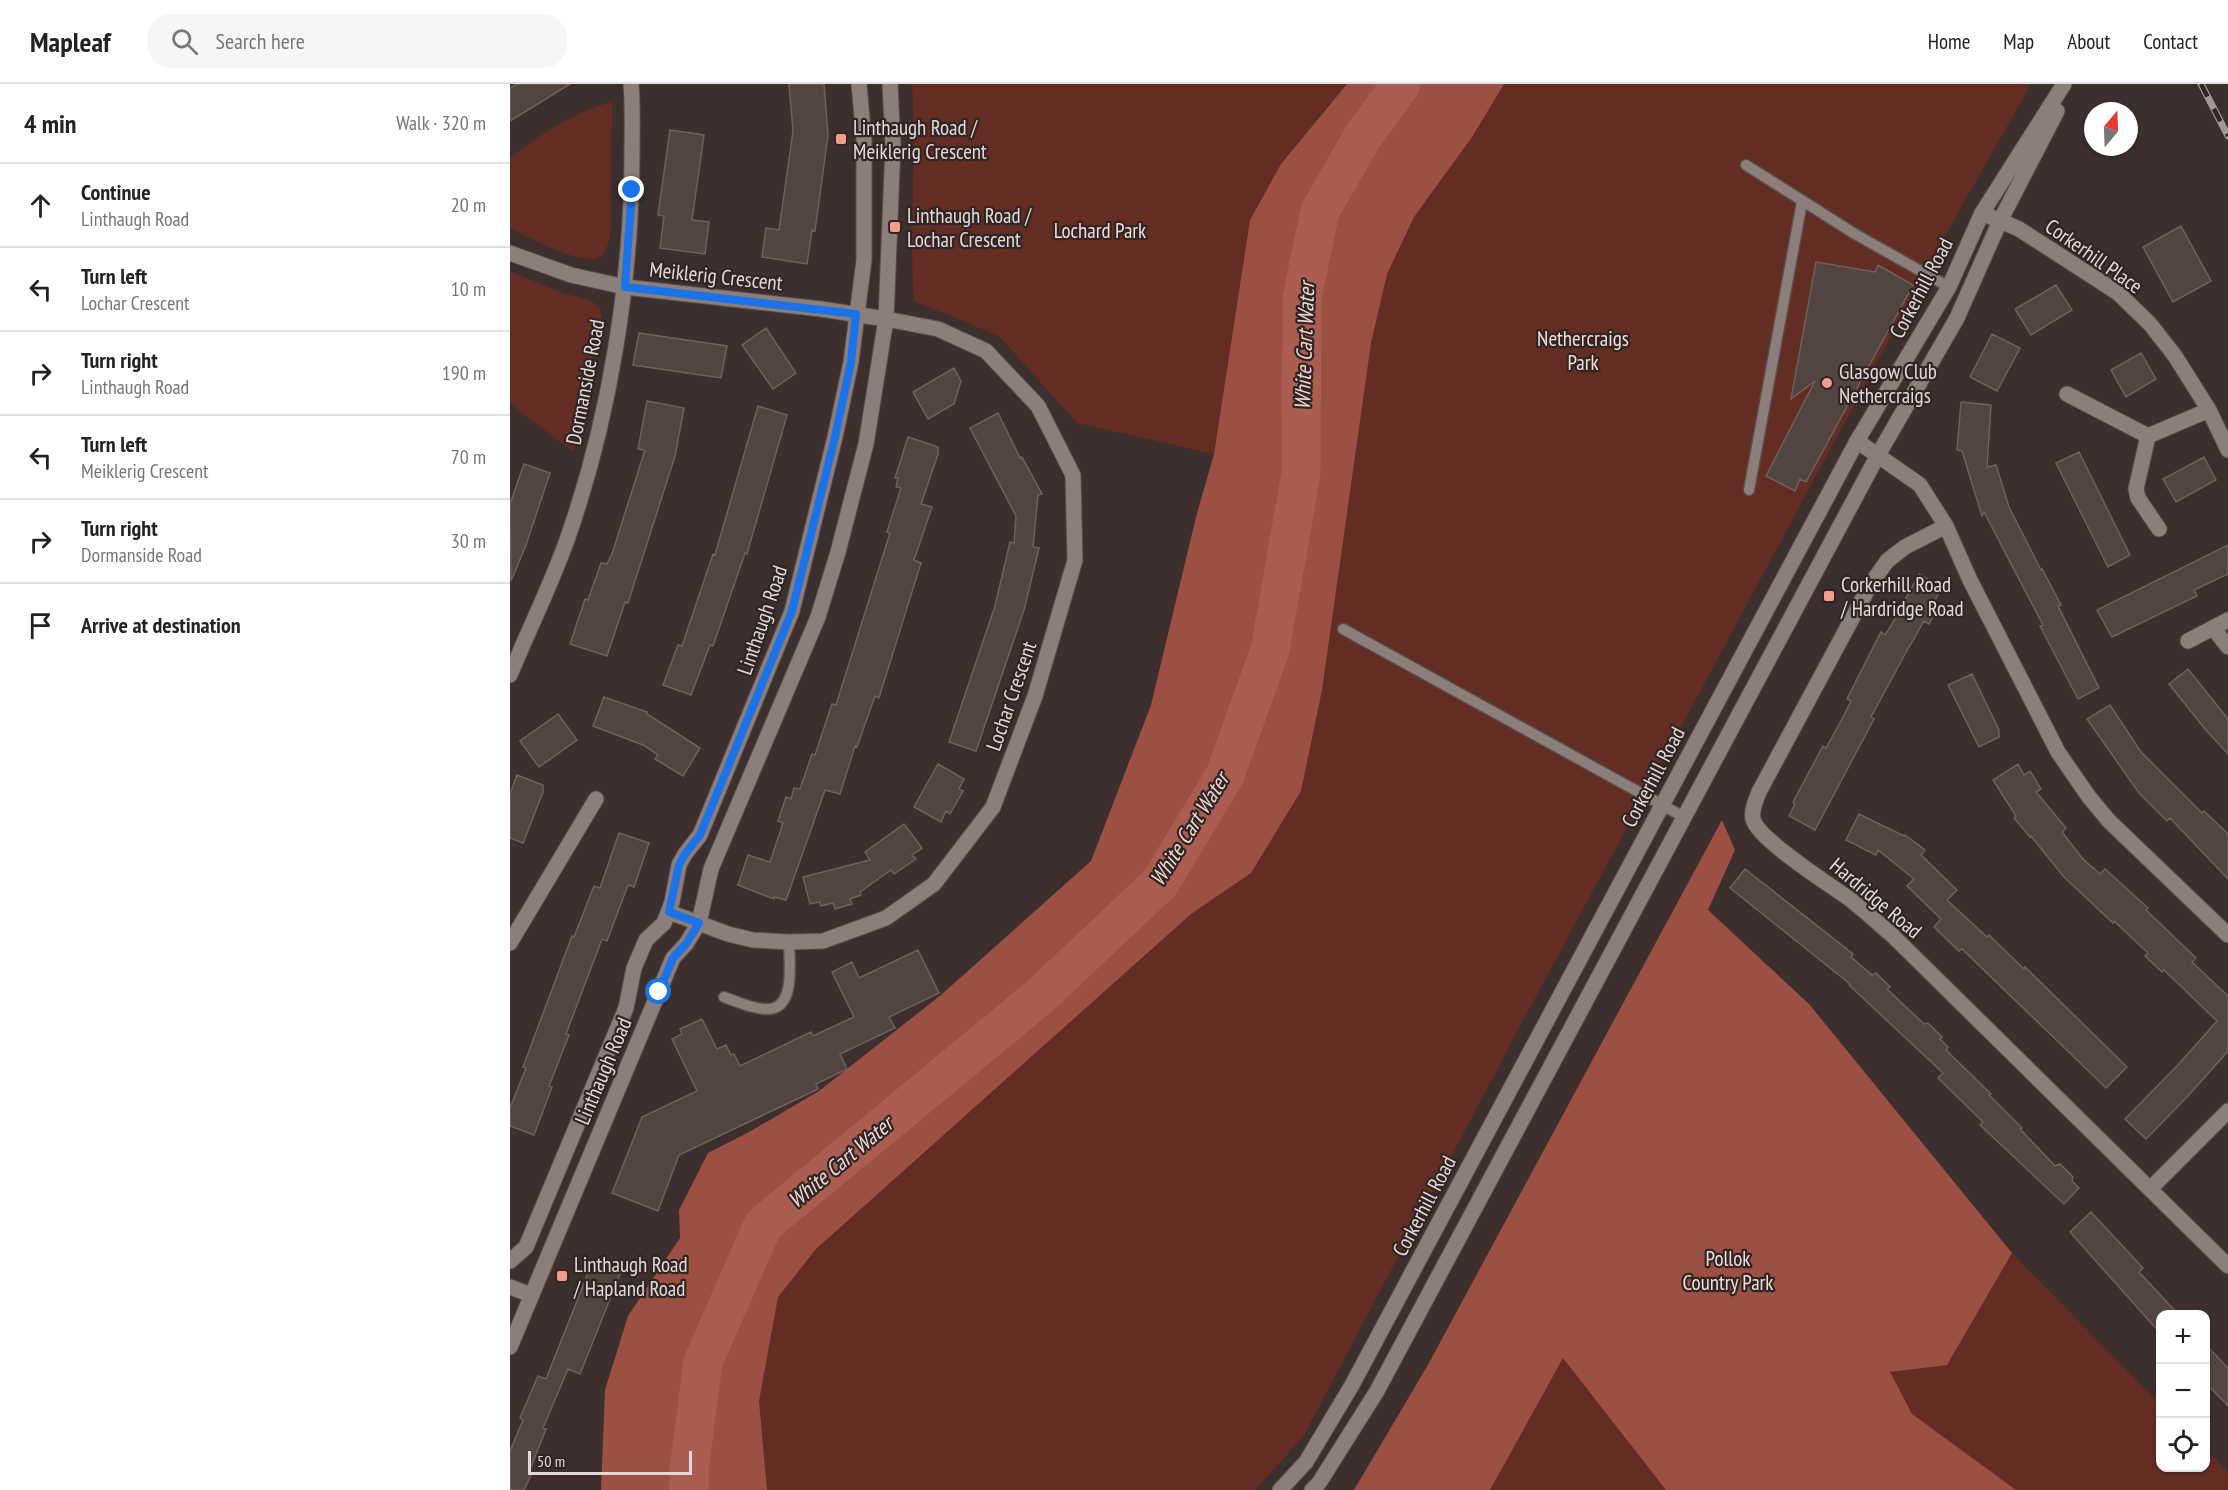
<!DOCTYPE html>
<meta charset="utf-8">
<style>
body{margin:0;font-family:"PT Sans Narrow",sans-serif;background:#f6f6f6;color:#222}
.controls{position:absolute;right:18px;bottom:18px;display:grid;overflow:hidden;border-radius:12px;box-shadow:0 2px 4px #0004}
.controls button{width:54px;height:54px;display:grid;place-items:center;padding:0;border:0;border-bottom:2px solid #e0e0e0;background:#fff;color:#222;font:30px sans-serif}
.compass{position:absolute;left:1574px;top:18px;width:54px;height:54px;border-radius:50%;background:#fff;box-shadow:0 2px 4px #0004;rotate:19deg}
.scale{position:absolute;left:18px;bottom:15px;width:164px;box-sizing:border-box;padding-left:6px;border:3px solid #e2dad8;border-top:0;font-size:16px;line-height:21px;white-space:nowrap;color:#e2dad8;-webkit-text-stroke:4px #312523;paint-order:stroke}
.stop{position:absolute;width:18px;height:18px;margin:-14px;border:4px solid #1a73e8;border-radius:50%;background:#fff}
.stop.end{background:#1a73e8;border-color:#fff;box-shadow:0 2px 6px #0008}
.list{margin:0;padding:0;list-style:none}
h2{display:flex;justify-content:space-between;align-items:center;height:78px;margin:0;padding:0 24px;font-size:26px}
h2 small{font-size:20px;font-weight:400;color:#767676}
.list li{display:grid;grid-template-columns:39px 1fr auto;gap:18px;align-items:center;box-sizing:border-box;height:84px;padding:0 24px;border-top:2px solid #e0e0e0}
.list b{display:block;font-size:22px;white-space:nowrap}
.list p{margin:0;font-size:20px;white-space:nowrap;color:#767676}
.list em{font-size:20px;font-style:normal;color:#767676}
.icon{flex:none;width:33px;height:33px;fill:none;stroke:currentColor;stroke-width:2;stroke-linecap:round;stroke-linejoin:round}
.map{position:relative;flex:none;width:1718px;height:1406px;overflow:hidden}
header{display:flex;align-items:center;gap:36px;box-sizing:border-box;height:84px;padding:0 30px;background:#fff;border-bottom:2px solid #e0e0e0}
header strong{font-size:28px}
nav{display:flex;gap:33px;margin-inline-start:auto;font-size:21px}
.search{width:420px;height:54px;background:#f6f6f6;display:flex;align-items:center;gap:15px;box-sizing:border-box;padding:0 21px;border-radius:24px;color:#767676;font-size:22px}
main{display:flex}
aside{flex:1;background:#fff}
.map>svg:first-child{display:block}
.green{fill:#632d24}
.forest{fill:#9b5043}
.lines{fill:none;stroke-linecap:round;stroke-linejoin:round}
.river{stroke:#aa5d50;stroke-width:39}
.building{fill:#514441;stroke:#6f615e;stroke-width:1.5}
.lane-casing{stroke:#584e4c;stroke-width:13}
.street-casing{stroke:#584e4c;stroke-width:17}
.secondary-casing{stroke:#584e4c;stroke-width:17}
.lane{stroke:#8c7e7b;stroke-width:10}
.street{stroke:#8c7e7b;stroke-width:15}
.secondary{stroke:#8c7e7b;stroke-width:15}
.rail-casing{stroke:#a29896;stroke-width:7}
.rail{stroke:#312523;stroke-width:4.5;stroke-dasharray:14;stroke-linecap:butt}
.route{stroke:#1a73e8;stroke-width:8}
.poi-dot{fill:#f49d8d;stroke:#312523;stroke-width:2}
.labels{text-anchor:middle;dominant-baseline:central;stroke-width:4.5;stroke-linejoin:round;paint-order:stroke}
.poi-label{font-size:21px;fill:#e2dad8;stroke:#312523;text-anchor:start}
.park-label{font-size:21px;fill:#f4dcd8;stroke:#312523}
.street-label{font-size:21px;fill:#e2dad8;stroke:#312523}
.water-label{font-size:22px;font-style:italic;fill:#efd8d3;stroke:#312523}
</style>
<header>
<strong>Mapleaf</strong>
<div class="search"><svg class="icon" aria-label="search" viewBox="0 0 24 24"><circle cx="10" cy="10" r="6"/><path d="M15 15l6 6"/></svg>Search here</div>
<nav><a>Home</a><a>Map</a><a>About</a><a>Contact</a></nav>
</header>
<main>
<aside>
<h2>4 min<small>Walk · 320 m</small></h2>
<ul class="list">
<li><svg class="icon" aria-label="ahead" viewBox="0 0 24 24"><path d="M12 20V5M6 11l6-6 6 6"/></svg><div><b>Continue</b><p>Linthaugh Road</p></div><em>20 m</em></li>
<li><svg class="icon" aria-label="left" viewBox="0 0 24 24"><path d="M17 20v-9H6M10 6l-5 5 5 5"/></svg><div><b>Turn left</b><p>Lochar Crescent</p></div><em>10 m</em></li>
<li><svg class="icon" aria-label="right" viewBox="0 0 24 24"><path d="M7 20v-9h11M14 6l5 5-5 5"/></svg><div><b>Turn right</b><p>Linthaugh Road</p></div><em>190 m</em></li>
<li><svg class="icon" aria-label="left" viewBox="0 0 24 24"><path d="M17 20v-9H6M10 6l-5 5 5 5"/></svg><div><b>Turn left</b><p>Meiklerig Crescent</p></div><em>70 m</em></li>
<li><svg class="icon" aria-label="right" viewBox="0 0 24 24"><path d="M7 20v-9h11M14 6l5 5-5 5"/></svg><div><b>Turn right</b><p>Dormanside Road</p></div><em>30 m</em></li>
<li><svg class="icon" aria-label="arrive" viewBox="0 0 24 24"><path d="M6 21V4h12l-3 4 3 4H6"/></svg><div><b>Arrive at destination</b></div></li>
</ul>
</aside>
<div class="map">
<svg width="1718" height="1406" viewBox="0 0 1718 1406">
<rect width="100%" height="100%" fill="#3c2f2d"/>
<path class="green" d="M 402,0 L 837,0 L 771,80 L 740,136 L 704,370 L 567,339 L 489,252 L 404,217 C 399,145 407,72 402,0 Z
M 922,0 L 1521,0 L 1436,150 L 1008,946 L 793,1353 L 745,1406 L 199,1406 L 240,1202 L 663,815 Z
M 102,18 L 100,155 L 94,170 C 90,173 86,175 81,175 C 62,176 17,153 0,144 L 0,74 C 30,50 64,28 102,18 Z
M 0,187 L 47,207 L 81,217 L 89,222 L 92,231 L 64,368 L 13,330 L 0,318 Z
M 1170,814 L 1502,1169 L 1650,1320 L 1650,1384 L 1696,1384 L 1696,1365 L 1718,1388 L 1718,1406 L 850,1406 Z"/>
<path class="forest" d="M 837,0 L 994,0 L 962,53 L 904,133 L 877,190 L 861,259 L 812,606 L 791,707 L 741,789 L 681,830 L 306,1165 L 268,1213 L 249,1317 L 257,1406 L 91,1406 L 95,1306 L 118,1232 L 170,1154 L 169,1126 L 198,1069 L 239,1048 L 309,1007 L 431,911 L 581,777 L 641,621 L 686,433 L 704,370 L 740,136 L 771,80 Z
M 1212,736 L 1225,766 L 1198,826 L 1299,920 L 1502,1169 L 1437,1281 L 1380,1288 L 1402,1330 L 1506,1406 L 1156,1406 L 1053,1274 L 980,1406 L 844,1406 L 919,1279 Z"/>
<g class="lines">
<path class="river" d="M 179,1406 L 179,1386 L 193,1278 L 253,1141 L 529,913 L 650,799 L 715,691 L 760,566 L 791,390 L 792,214 L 810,127 L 852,54 L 891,0"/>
</g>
<path class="building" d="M 7,0 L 60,0 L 0,37 L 0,4 Z
M 279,0 L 314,0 L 318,51 L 305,147 L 302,146 L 297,180 L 252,173 L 256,144 L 269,146 L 283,47 Z
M 160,46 L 194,51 L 182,136 L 199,138 L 195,170 L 150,164 L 154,132 L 148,131 Z
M 1671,142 L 1701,197 L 1663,218 L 1633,163 Z
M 1306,178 L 1365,188 L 1368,181 L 1403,201 L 1296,398 L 1290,395 L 1285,407 L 1256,392 L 1305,297 L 1281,315 Z
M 1546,201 L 1562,226 L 1521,251 L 1505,225 Z
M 256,244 L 286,289 L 263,305 L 232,261 Z
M 129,249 L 217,262 L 211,294 L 123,281 Z
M 1482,250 L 1510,264 L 1487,307 L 1460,293 Z
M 1631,269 L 1646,295 L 1616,313 L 1601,286 Z
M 444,284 L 451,297 L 444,320 L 418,335 L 403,308 Z
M 137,317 L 174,324 L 165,372 L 118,519 L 115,518 L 97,572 L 60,560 L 75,515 L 78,516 L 91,479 L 97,480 L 102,470 L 135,366 L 128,365 Z
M 1451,318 L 1481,321 L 1477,383 L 1486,381 L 1499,423 L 1531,486 L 1532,485 L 1551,521 L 1548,522 L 1589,604 L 1568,615 L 1530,542 L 1533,541 L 1474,428 L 1472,432 L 1452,367 L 1447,366 Z
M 248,322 L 277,331 L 237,470 L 235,469 L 203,562 L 200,561 L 181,611 L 153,601 L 168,561 L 172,562 L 203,470 L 205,471 Z
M 488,329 L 510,374 L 512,373 L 532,410 L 528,411 L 523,463 L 529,464 L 514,526 L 466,667 L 439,658 L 485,522 L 500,458 L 504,459 L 506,432 L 460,344 Z
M 398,353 L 428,363 L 428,370 L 411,420 L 422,423 L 404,476 L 411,479 L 369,614 L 365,612 L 347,663 L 345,662 L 330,710 L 315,706 L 276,816 L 264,813 L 264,815 L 228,801 L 238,771 L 260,778 L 273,739 L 268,737 L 276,713 L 281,715 L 284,704 L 290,705 L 302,670 L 305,671 L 322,620 L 326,621 L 380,449 L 377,448 L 391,404 L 386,403 L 388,394 L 385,394 Z
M 1569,368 L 1620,471 L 1598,483 L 1546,379 Z
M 1694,373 L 1706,396 L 1666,418 L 1653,395 Z
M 14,380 L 40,389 L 16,461 L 1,497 L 0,420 Z
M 1718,461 L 1718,490 L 1684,506 L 1687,512 L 1602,553 L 1587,526 Z
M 1409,490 L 1432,503 L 1423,520 L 1428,523 L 1419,540 L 1414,537 L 1394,572 L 1361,633 L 1364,635 L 1305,746 L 1279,732 L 1285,720 L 1283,718 L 1313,662 L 1316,664 L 1332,635 L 1341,617 L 1337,615 L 1371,548 L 1375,551 L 1382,540 Z
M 1678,585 L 1718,635 L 1718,670 L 1695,645 L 1659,600 Z
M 1462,590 L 1489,646 L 1489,653 L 1469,663 L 1438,601 Z
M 94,613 L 137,628 L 137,630 L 190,664 L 173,692 L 145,675 L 148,671 L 133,661 L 83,642 Z
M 1600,621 L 1631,668 L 1692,729 L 1694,727 L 1718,750 L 1718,795 L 1660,734 L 1657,737 L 1629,709 L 1577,635 Z
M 48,630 L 67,656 L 29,683 L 10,657 Z
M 428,680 L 454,695 L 449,705 L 453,707 L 440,730 L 436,727 L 431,738 L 404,723 Z
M 1508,680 L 1514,691 L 1520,687 L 1531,705 L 1526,708 L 1556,744 L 1552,748 L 1573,775 L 1590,790 L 1595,785 L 1638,824 L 1636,826 L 1686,874 L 1682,878 L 1718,912 L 1718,967 L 1678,1012 L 1636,1055 L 1615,1035 L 1667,982 L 1707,937 L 1654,886 L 1652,888 L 1635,872 L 1638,869 L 1604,837 L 1603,839 L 1554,793 L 1521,752 L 1520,753 L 1504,734 L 1506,732 L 1483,696 Z
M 7,691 L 33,701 L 33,708 L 13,759 L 0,754 L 0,710 Z
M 1349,730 L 1394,752 L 1395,751 L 1415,766 L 1411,771 L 1447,806 L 1437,816 L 1477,853 L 1479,851 L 1514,885 L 1515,883 L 1617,983 L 1596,1004 L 1452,865 L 1449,867 L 1424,843 L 1431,835 L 1397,802 L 1404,795 L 1368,766 L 1366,771 L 1336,756 Z
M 394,740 L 412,764 L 402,771 L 406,775 L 384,790 L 381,786 L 350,808 L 351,811 L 340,815 L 342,820 L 325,825 L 323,819 L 311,822 L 310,818 L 300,820 L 293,793 L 360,776 L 355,768 Z
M 109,749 L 139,759 L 124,803 L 118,801 L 97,857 L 92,855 L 56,950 L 59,951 L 39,1002 L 42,1003 L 24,1051 L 0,1042 L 0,1024 L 16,984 L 13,983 L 62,852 L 64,853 L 84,802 L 90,804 Z
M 1235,785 L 1343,870 L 1341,873 L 1362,891 L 1366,889 L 1380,903 L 1377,905 L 1414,940 L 1418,939 L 1432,953 L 1430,955 L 1438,963 L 1436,966 L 1481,1010 L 1479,1011 L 1512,1044 L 1510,1045 L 1545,1082 L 1550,1080 L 1563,1093 L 1562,1097 L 1569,1104 L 1554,1120 L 1470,1041 L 1473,1038 L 1428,994 L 1433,989 L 1339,901 L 1340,900 L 1220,804 Z
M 408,866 L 429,909 L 379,933 L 385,944 L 330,970 L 337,985 L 306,1000 L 308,1005 L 169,1071 L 148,1127 L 102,1109 L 132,1033 L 187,1007 L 162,955 L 172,950 L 170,945 L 192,935 L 207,965 L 216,961 L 221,971 L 224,970 L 230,982 L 301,948 L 303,952 L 344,933 L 322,888 L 342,878 L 349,894 Z
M 1581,1128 L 1633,1184 L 1629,1188 L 1668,1230 L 1650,1230 L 1650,1249 L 1560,1148 Z
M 82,1179 L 110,1190 L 70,1290 L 58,1285 L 33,1344 L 36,1345 L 19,1388 L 22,1389 L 14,1406 L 0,1406 L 0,1367 L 13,1336 L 10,1334 L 28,1292 L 36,1295 Z
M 1695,1260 L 1718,1284 L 1718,1322 L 1695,1298 Z"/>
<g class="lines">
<defs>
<path id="lane" d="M 1236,81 L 1345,150 L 1439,203
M 1239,406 L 1292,118
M 833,545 L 1174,733
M 214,913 C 228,918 245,926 260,925 C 286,922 279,876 279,858"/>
<path id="street" d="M 1472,129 L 1509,145 L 1608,209 L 1640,240 L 1665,272 L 1699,326 L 1718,366
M 0,169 L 61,191 L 115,203 L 311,225 L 376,235 L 428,245 L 476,267 L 528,322 L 563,391 L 565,476 L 525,612 L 483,723 L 424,800 L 376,834 L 313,857 L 279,858 L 243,856 L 218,850 L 159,828
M 1557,310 L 1638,352 L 1699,326
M 1638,352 L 1626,405 L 1628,414 L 1649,445
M 1347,357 L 1410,401 L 1436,442 L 1460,496 L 1548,668 L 1579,713 L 1599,737 L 1718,851
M 1436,442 L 1395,463 L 1377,477 L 1359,503 L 1249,708 C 1246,716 1241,726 1243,735 C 1247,755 1322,802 1341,816 C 1356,828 1369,840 1383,852 L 1718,1182
M 1704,545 L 1718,563
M 1678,557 L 1718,536
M 0,591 C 19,545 42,499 58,453 C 100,333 122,195 122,68 C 122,46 123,23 121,0
M 0,859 L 86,715
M 1640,1105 L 1718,1027
M 0,1203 L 21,1211"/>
<path id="secondary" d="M 0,1177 L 16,1163 L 116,924 L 124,884 L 136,856 L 154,839 L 162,818 L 169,781 L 175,770 L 190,751 L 282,527 L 325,353 L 341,278 L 354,176 L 354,56 L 349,0
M 0,1263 L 163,874 L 176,860 L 189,839 L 201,785 L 308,533 L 328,468 L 356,360 L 376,235 L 383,61 L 380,0
M 770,1406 L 796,1378 L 842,1301 L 1347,357 L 1439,203 L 1472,129 L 1554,0
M 802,1406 L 809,1399 L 867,1307 L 1368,371 L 1447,234 L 1490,137 L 1547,27"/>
</defs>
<use href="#lane" class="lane-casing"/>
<use href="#street" class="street-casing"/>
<use href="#secondary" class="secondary-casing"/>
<use href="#lane" class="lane"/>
<use href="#street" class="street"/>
<use href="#secondary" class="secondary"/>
<defs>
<path id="rail" d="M 1691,0 L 1718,52"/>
</defs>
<use href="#rail" class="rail-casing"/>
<use href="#rail" class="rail"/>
</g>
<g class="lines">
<path class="route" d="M 122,106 L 115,203 L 346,230 L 341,278 L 325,353 L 282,527 L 190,751 L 175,770 L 169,781 L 159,828 L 189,839 L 176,860 L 163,874 L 149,908"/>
</g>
<g class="poi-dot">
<rect x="325" y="49" width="12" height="12" rx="3"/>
<rect x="379" y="137" width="12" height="12" rx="3"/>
<circle cx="1317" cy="299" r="6"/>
<rect x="1313" y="506" width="12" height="12" rx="3"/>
<rect x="46" y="1186" width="12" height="12" rx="3"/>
</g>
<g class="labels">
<g class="poi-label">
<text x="343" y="43">Linthaugh Road /<tspan x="343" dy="24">Meiklerig Crescent</tspan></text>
<text x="397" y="131">Linthaugh Road /<tspan x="397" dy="24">Lochar Crescent</tspan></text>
<text x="1329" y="287">Glasgow Club<tspan x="1329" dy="24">Nethercraigs</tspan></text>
<text x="1331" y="500">Corkerhill Road<tspan x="1331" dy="24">/ Hardridge Road</tspan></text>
<text x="64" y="1180">Linthaugh Road<tspan x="64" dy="24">/ Hapland Road</tspan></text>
</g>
<g class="park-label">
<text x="590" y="146">Lochard Park</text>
<text x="1073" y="254">Nethercraigs<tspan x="1073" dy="24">Park</tspan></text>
<text x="1218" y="1174">Pollok<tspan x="1218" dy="24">Country Park</tspan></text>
</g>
<g class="street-label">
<text transform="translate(1584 172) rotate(35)">Corkerhill Place</text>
<text transform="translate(206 192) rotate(6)">Meiklerig Crescent</text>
<text transform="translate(1411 204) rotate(-62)">Corkerhill Road</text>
<text transform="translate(75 298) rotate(-79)">Dormanside Road</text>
<text transform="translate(252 536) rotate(-71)">Linthaugh Road</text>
<text transform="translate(501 612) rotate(-71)">Lochar Crescent</text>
<text transform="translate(1143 693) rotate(-62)">Corkerhill Road</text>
<text transform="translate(1366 814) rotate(40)">Hardridge Road</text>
<text transform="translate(93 987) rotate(-67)">Linthaugh Road</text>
<text transform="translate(914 1122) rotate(-62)">Corkerhill Road</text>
</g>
<g class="water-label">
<text transform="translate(794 262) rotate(-88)">White Cart Water</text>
<text transform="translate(679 745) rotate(-58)">White Cart Water</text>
<text transform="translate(330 1078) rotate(-40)">White Cart Water</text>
</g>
</g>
</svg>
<div class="controls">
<button>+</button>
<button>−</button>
<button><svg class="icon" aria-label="locate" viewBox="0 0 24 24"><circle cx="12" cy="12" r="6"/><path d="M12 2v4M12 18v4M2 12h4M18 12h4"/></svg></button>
</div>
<svg class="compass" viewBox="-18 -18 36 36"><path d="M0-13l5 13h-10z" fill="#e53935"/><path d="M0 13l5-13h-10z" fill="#767676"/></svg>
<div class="scale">50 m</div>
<div class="stop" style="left:149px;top:908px"></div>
<div class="stop end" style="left:122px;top:106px"></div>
</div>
</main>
